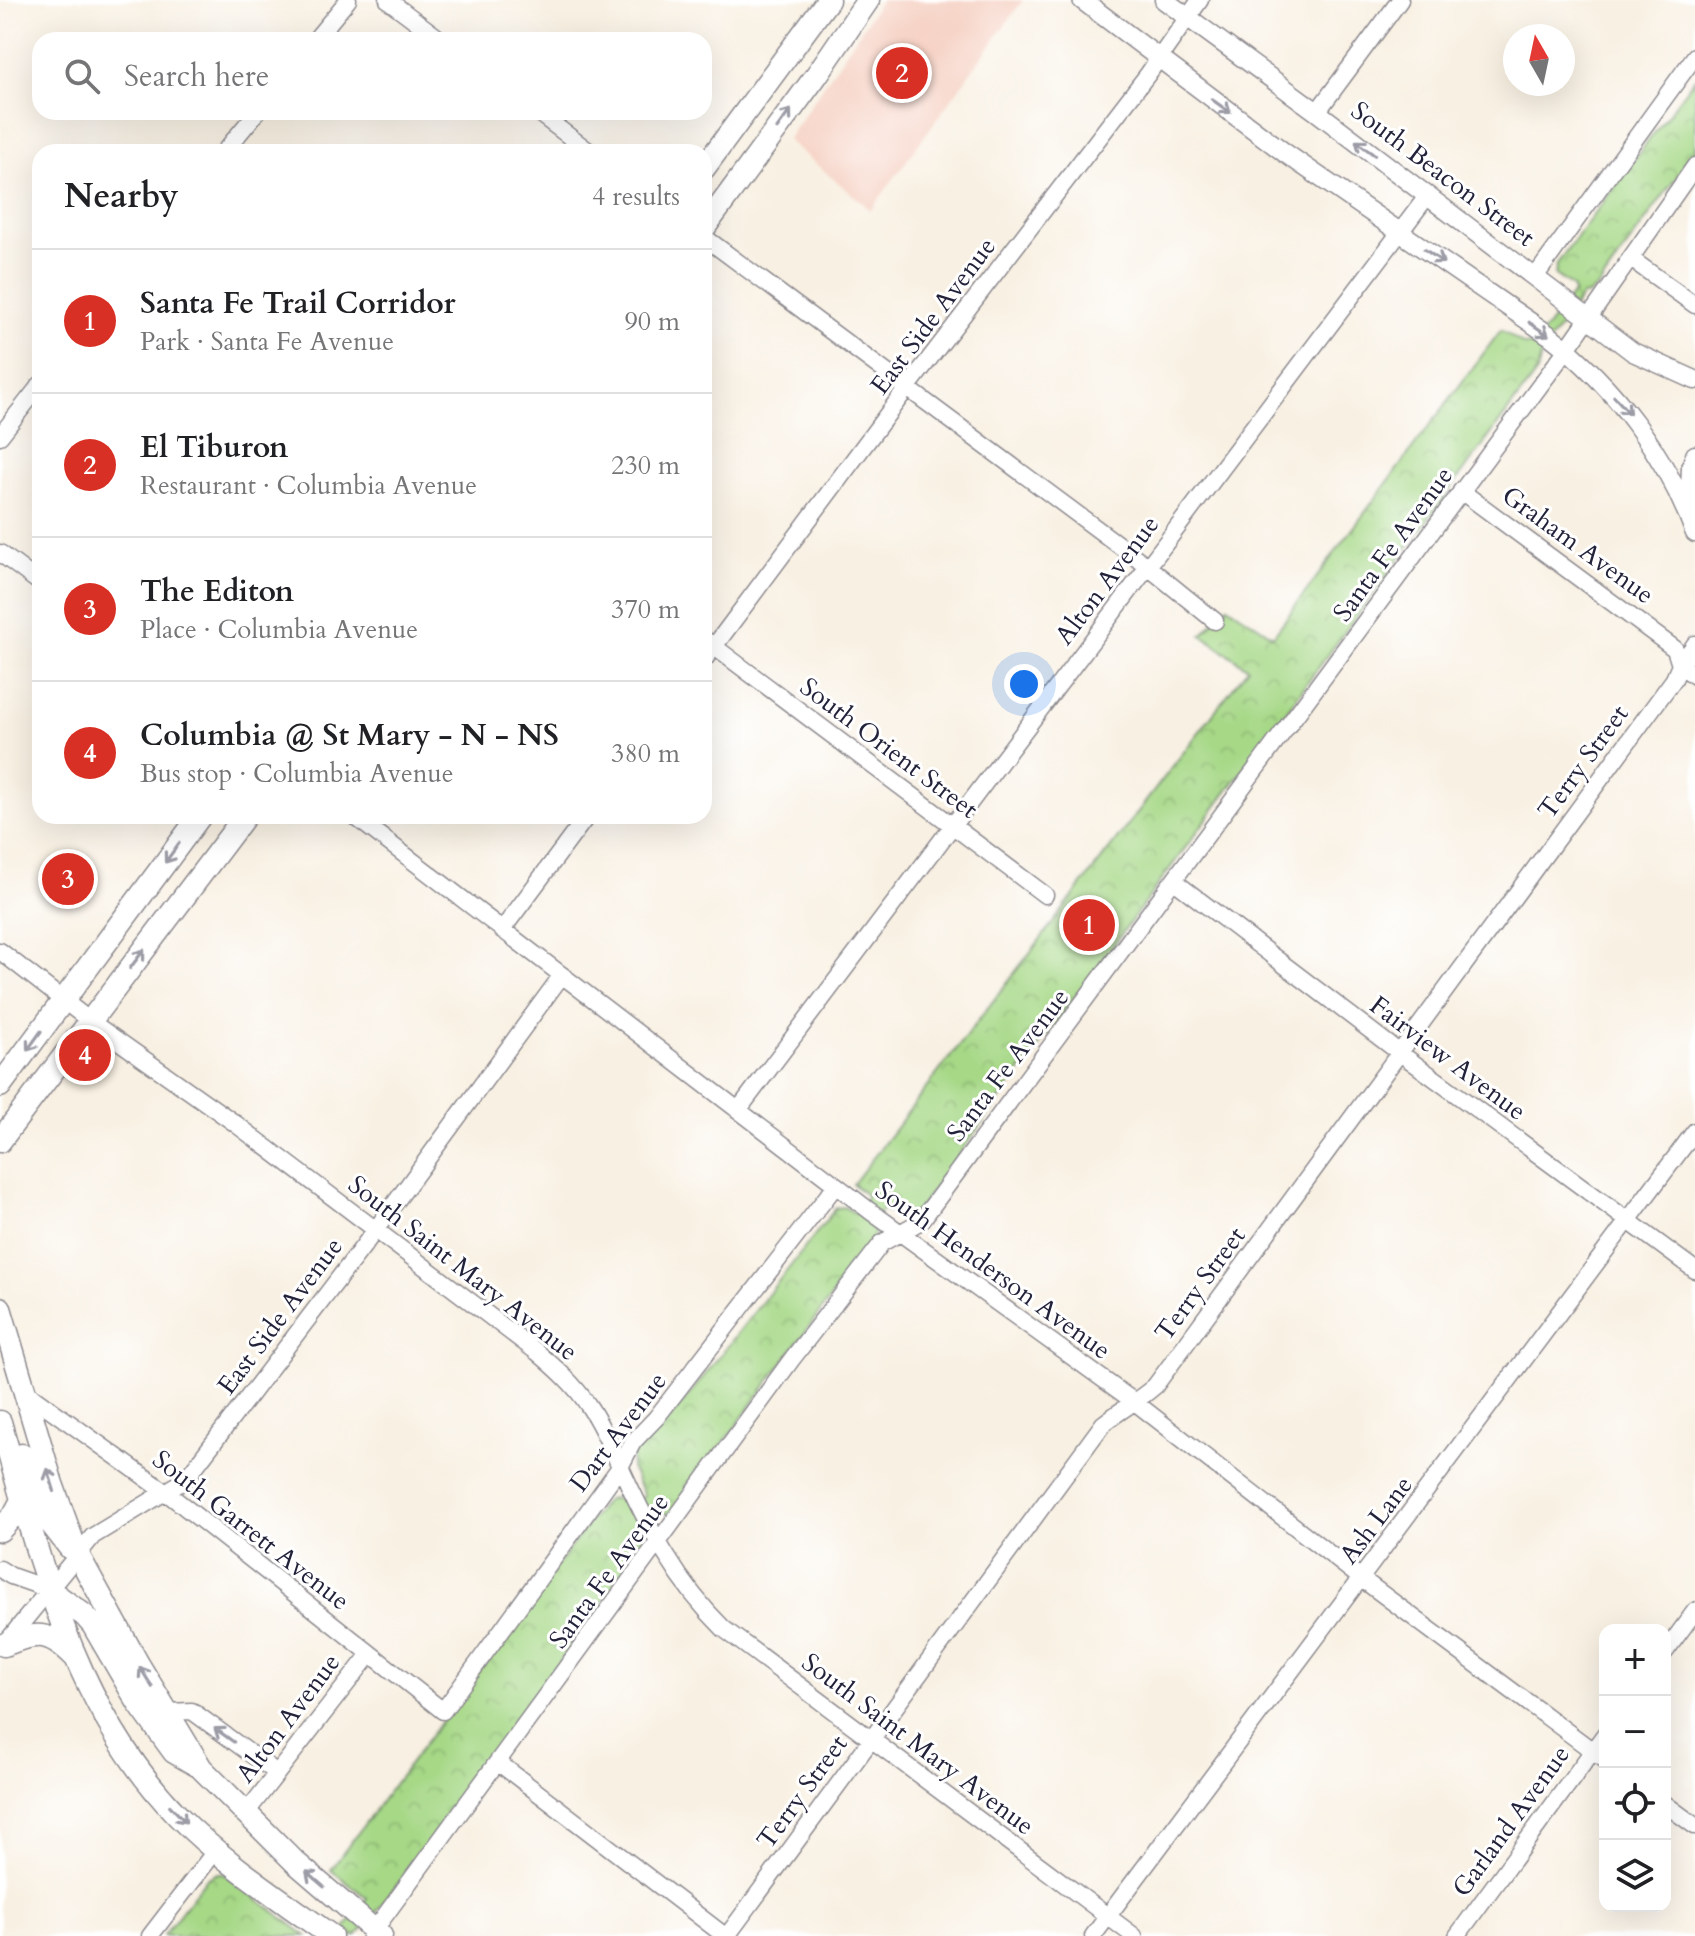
<!DOCTYPE html>
<meta charset="utf-8">
<style>
body{margin:0;font-family:Cardo,serif;background:#f2f2f2;color:#202124}
.controls{position:absolute;right:24px;bottom:24px;display:grid;overflow:hidden;border-radius:16px;box-shadow:0 8px 32px #0002}
.controls button{width:72px;height:72px;display:grid;place-items:center;padding:0;border:0;border-bottom:2px solid #e0e0e0;background:#fff;color:#202124;font:40px sans-serif}
.compass{position:absolute;left:1503px;top:24px;width:72px;height:72px;border-radius:50%;background:#fff;box-shadow:0 8px 32px #0002;rotate:351deg}
.you{position:absolute;left:1024px;top:684px;width:28px;height:28px;margin:-20px;border:6px solid #fff;border-radius:50%;background:#1a73e8;box-shadow:0 0 0 12px #1a73e833}
.badge{display:grid;place-items:center;width:52px;height:52px;border-radius:50%;background:#d93025;color:#fff;font-size:26px;font-weight:700}
.pin{position:absolute;translate:-50% -50%;border:4px solid #fff;box-shadow:0 2px 8px #0006}
.list{margin:0;padding:0;list-style:none}
h2{display:flex;justify-content:space-between;align-items:center;height:104px;margin:0;padding:0 32px;font-size:34px}
h2 small{font-size:26px;font-weight:400;color:#757577}
.list li{display:grid;grid-template-columns:52px 1fr auto;gap:24px;align-items:center;box-sizing:border-box;height:144px;padding:0 32px;border-top:2px solid #e0e0e0}
.list b{display:block;font-size:30px;white-space:nowrap}
.list p{margin:0;font-size:26px;white-space:nowrap;color:#757577}
.list em{font-size:26px;font-style:normal;color:#757577}
.icon{flex:none;width:44px;height:44px;fill:none;stroke:currentColor;stroke-width:2;stroke-linecap:round;stroke-linejoin:round}
.map{position:relative;flex:none;width:1695px;height:1936px;overflow:hidden}
.search{position:absolute;background:#fff;box-shadow:0 8px 32px #0002;left:32px;top:32px;width:680px;height:88px;display:flex;align-items:center;gap:20px;box-sizing:border-box;padding:0 28px;border-radius:24px;color:#757577;font-size:30px}
.panel{position:absolute;background:#fff;box-shadow:0 8px 32px #0002;left:32px;top:144px;width:680px;height:680px;border-radius:24px}
.map>svg:first-child{display:block}
.built{fill:#f6d2c4}
.park{fill:url(#park-crowns);stroke:#647d60;stroke-width:2}
.lines{fill:none;stroke-linecap:round;stroke-linejoin:round}
.minor-casing{stroke:#8d898e;stroke-width:19}
.tertiary-casing{stroke:#8d898e;stroke-width:21}
.secondary-casing{stroke:#8d898e;stroke-width:25}
.minor{stroke:#fff;stroke-width:16}
.tertiary{stroke:#fff;stroke-width:18}
.secondary{stroke:#fff;stroke-width:22}
.oneway{stroke:#9c9ca7}
.labels{text-anchor:middle;dominant-baseline:central;stroke-width:6;stroke-linejoin:round;paint-order:stroke}
.street-label{font-size:26px;fill:#22223b;stroke:#fff}
</style>
<div class="map">
<svg width="1695" height="1936" viewBox="0 0 1695 1936">
<defs>
<pattern id="park-crowns" width="20" height="18" patternUnits="userSpaceOnUse" patternTransform="scale(2)"><rect width="20" height="18" fill="#a6d886"/><path d="M2 6a3 3 0 1 1 6 0M12 15a3 3 0 1 1 6 0" fill="none" stroke="#8fb975"/></pattern>
</defs>
<rect width="100%" height="100%" fill="#fff"/>
<filter id="ink" filterUnits="userSpaceOnUse"><feTurbulence type="fractalNoise" baseFrequency=".0125" numOctaves="2"/><feDisplacementMap in="SourceGraphic" scale="16" xChannelSelector="R" yChannelSelector="G"/><feConvolveMatrix kernelMatrix="1 2 1 2 8 2 1 2 1" color-interpolation-filters="sRGB"/></filter>
<filter id="wash" filterUnits="userSpaceOnUse"><feTurbulence type="fractalNoise" baseFrequency=".006" numOctaves="4" result="noise"/><feDisplacementMap in="SourceGraphic" scale="32" xChannelSelector="R" yChannelSelector="G"/><feGaussianBlur stdDeviation="1.8" result="paint"/><feColorMatrix in="noise" values="0 0 0 0 0 0 0 0 0 0 0 0 0 0 0 0 0 1.4 0 .05"/><feComposite in="paint" operator="in"/></filter>
<g filter="url(#wash)">
<rect width="100%" height="100%" fill="#f8f0e2"/>
<path class="built" d="M 881,0 L 1023,0 L 871,210 L 787,140 Z"/>
<path class="park" d="M 1695,78 L 1695,151 L 1599,286 L 1588,295 L 1582,296 L 1542,352 L 1537,372 L 914,1215 L 901,1215 L 882,1209 L 871,1226 L 875,1230 L 873,1240 L 672,1513 L 655,1514 L 641,1533 L 646,1543 L 404,1876 L 357,1936 L 339,1936 L 367,1898 L 331,1870 L 343,1853 L 605,1501 C 620,1494 624,1502 631,1513 L 644,1495 L 631,1468 L 632,1456 L 671,1418 L 836,1208 L 844,1207 L 855,1213 L 867,1196 L 853,1184 L 1248,668 L 1202,635 L 1228,606 L 1273,636 L 1501,330 L 1524,345 L 1533,346 L 1574,292 L 1572,287 L 1555,275 L 1557,264 Z
M 218,1873 L 224,1874 L 307,1936 L 163,1936 L 206,1879 Z"/>
</g>
<g filter="url(#ink)">
<g class="lines">
<defs>
<path id="minor" d="M 388,0 L 441,40
M 315,40 L 348,0
M 537,112 L 590,152
M 1317,112 L 1400,0
M 224,152 L 257,112
M 704,237 L 1147,566 L 1215,621
M 1631,259 L 1695,305
M 1535,277 L 1695,56
M 0,436 L 40,385
M 1461,491 L 1675,649 L 1680,665 L 1695,676
M 0,553 L 40,583
M 704,639 L 1045,895
M 704,660 L 907,388 L 1148,74 L 1200,0
M 354,816 L 870,1211 L 1136,1403 L 1362,1579 L 1605,1760
M 1174,881 L 1400,1053 L 1695,1270
M 502,930 L 587,816
M 0,951 L 90,1021 L 236,1124 L 537,1352 C 556,1368 574,1384 588,1405 C 602,1425 611,1448 622,1470 C 649,1529 677,1583 724,1629 L 1134,1936
M 739,1109 L 1428,195
M 25,1391 L 167,1493 L 443,1711 L 620,1467 L 633,1442 L 656,1418 L 836,1185
M 0,1569 L 11,1576 L 48,1589
M 4,1645 L 93,1536 L 185,1480 L 365,1244 L 562,975
M 1665,1652 L 1695,1611
M 167,1712 L 192,1711 L 277,1773
M 499,1763 L 725,1936
M 1665,1804 L 1695,1826
M 246,1813 L 370,1654
M 150,1936 L 216,1850
M 370,1936 L 792,1359 L 882,1243 L 921,1221 L 1567,349 L 1695,166
M 727,1936 L 1103,1424 C 1120,1410 1138,1401 1155,1386 L 1674,679 L 1680,665 L 1695,644
M 1093,1936 L 1695,1131
M 1457,1936 L 1605,1734"/>
<path id="tertiary" d="M 1082,0 L 1285,153 L 1549,335 C 1615,386 1666,455 1695,533
M 1164,0 L 1317,112 L 1633,352 L 1695,380
M 1689,515 L 1691,466 L 1695,455"/>
<path id="secondary" d="M 704,168 L 828,0
M 704,228 L 816,76 L 868,0
M 0,1086 L 200,816
M 0,1141 L 245,816
M 0,1308 L 52,1484 L 77,1553 L 138,1664 L 201,1768 L 295,1862 L 381,1936
M 0,1422 C 40,1561 74,1709 178,1816 C 223,1862 279,1898 331,1936
M 22,1455 L 49,1521 L 70,1548
M 0,1530 L 14,1515 L 21,1502
M 49,1590 L 84,1615 L 93,1625 L 139,1704 L 174,1752 L 200,1767
M 4,1645 C 36,1632 48,1630 74,1656"/>
</defs>
<use href="#minor" class="minor-casing"/>
<use href="#tertiary" class="tertiary-casing"/>
<use href="#secondary" class="secondary-casing"/>
<use href="#minor" class="minor"/>
<use href="#tertiary" class="tertiary"/>
<use href="#secondary" class="secondary"/>
</g>
<defs><path id="oneway-shaft" d="M-6 0H5M1.5-3L5.5 0L1.5 3" fill="none" stroke-width="1.6" stroke-linecap="round" stroke-linejoin="round" transform="scale(2)"/></defs>
<g class="oneway">
<use href="#oneway-shaft" transform="translate(1221 106) rotate(36)"/>
<use href="#oneway-shaft" transform="translate(784 119) rotate(-54)"/>
<use href="#oneway-shaft" transform="translate(1365 148) rotate(-143)"/>
<use href="#oneway-shaft" transform="translate(1434 256) rotate(35)"/>
<use href="#oneway-shaft" transform="translate(1539 329) rotate(34)"/>
<use href="#oneway-shaft" transform="translate(1622 405) rotate(47)"/>
<use href="#oneway-shaft" transform="translate(172 853) rotate(126)"/>
<use href="#oneway-shaft" transform="translate(137 959) rotate(-53)"/>
<use href="#oneway-shaft" transform="translate(34 1041) rotate(126)"/>
<use href="#oneway-shaft" transform="translate(51 1480) rotate(-107)"/>
<use href="#oneway-shaft" transform="translate(146 1677) rotate(-122)"/>
<use href="#oneway-shaft" transform="translate(224 1735) rotate(-144)"/>
<use href="#oneway-shaft" transform="translate(178 1814) rotate(46)"/>
<use href="#oneway-shaft" transform="translate(315 1879) rotate(-139)"/>
</g>
</g>
<g class="labels">
<g class="street-label">
<text transform="translate(1443 174) rotate(37)">South Beacon Street</text>
<text transform="translate(933 316) rotate(-53)">East Side Avenue</text>
<text transform="translate(1393 544) rotate(-54)">Santa Fe Avenue</text>
<text transform="translate(1578 545) rotate(36)">Graham Avenue</text>
<text transform="translate(1107 580) rotate(-53)">Alton Avenue</text>
<text transform="translate(889 748) rotate(37)">South Orient Street</text>
<text transform="translate(1583 762) rotate(-54)">Terry Street</text>
<text transform="translate(1448 1058) rotate(37)">Fairview Avenue</text>
<text transform="translate(1008 1065) rotate(-53)">Santa Fe Avenue</text>
<text transform="translate(463 1268) rotate(38)">South Saint Mary Avenue</text>
<text transform="translate(993 1270) rotate(36)">South Henderson Avenue</text>
<text transform="translate(1200 1284) rotate(-54)">Terry Street</text>
<text transform="translate(280 1316) rotate(-53)">East Side Avenue</text>
<text transform="translate(618 1432) rotate(-53)">Dart Avenue</text>
<text transform="translate(1376 1520) rotate(-53)">Ash Lane</text>
<text transform="translate(251 1530) rotate(38)">South Garrett Avenue</text>
<text transform="translate(609 1571) rotate(-54)">Santa Fe Avenue</text>
<text transform="translate(288 1718) rotate(-53)">Alton Avenue</text>
<text transform="translate(918 1744) rotate(37)">South Saint Mary Avenue</text>
<text transform="translate(802 1792) rotate(-54)">Terry Street</text>
<text transform="translate(1511 1821) rotate(-54)">Garland Avenue</text>
</g>
</g>
</svg>
<div class="controls">
<button>+</button>
<button>−</button>
<button><svg class="icon" aria-label="locate" viewBox="0 0 24 24"><circle cx="12" cy="12" r="6"/><path d="M12 2v4M12 18v4M2 12h4M18 12h4"/></svg></button>
<button><svg class="icon" aria-label="layers" viewBox="0 0 24 24"><path d="M12 4l9 5-9 5-9-5zM3 14l9 5 9-5"/></svg></button>
</div>
<svg class="compass" viewBox="-18 -18 36 36"><path d="M0-13l5 13h-10z" fill="#e53935"/><path d="M0 13l5-13h-10z" fill="#757577"/></svg>
<div class="you"></div>
<div class="pin badge" style="left:1089px;top:925px">1</div>
<div class="pin badge" style="left:902px;top:73px">2</div>
<div class="pin badge" style="left:68px;top:879px">3</div>
<div class="pin badge" style="left:85px;top:1055px">4</div>
<div class="search"><svg class="icon" aria-label="search" viewBox="0 0 24 24"><circle cx="10" cy="10" r="6"/><path d="M15 15l6 6"/></svg>Search here</div>
<section class="panel">
<h2>Nearby<small>4 results</small></h2>
<ul class="list">
<li><span class="badge">1</span><div><b>Santa Fe Trail Corridor</b><p>Park · Santa Fe Avenue</p></div><em>90 m</em></li>
<li><span class="badge">2</span><div><b>El Tiburon</b><p>Restaurant · Columbia Avenue</p></div><em>230 m</em></li>
<li><span class="badge">3</span><div><b>The Editon</b><p>Place · Columbia Avenue</p></div><em>370 m</em></li>
<li><span class="badge">4</span><div><b>Columbia @ St Mary - N - NS</b><p>Bus stop · Columbia Avenue</p></div><em>380 m</em></li>
</ul>
</section>
</div>
